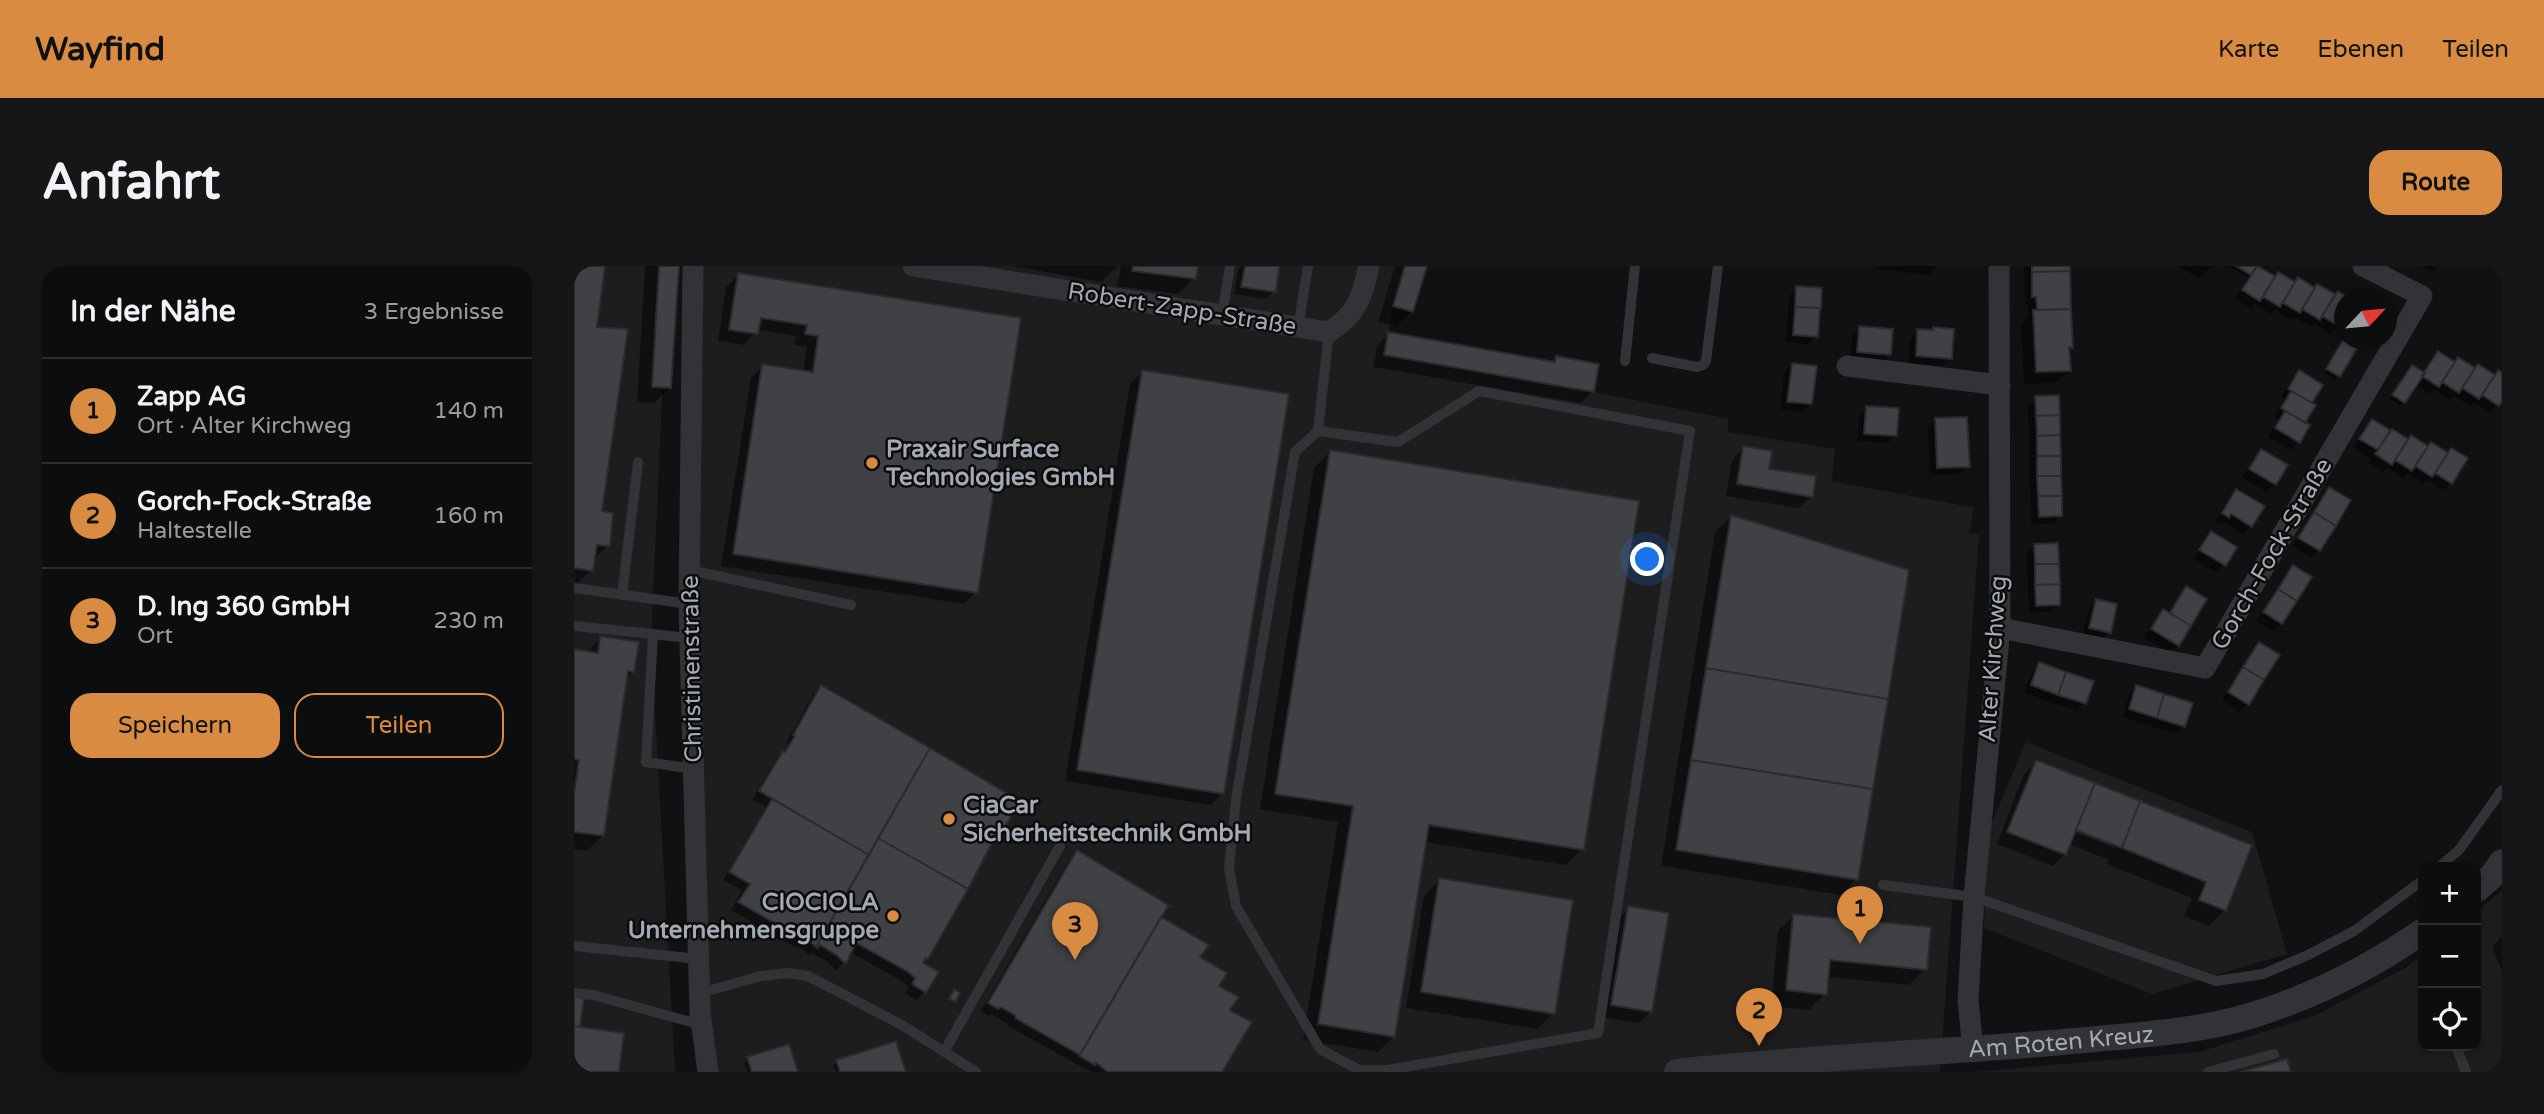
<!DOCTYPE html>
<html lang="de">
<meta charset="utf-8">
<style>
body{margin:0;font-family:"Varela Round",sans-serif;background:#151617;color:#f1f3f6}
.controls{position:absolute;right:21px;bottom:21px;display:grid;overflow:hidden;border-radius:14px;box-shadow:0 4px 10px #0003}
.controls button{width:63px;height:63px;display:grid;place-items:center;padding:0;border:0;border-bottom:2px solid #2c2d2e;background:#0c0d0e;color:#f1f3f6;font:35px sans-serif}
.compass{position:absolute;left:1760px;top:21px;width:63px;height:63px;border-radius:50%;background:#0c0d0e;box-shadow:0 4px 10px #0003;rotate:64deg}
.you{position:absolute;left:1074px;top:294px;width:24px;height:24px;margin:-18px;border:5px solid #fff;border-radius:50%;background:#1a73e8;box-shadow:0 0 0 10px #1a73e833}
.badge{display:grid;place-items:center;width:46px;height:46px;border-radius:50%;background:#d98c41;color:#111;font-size:23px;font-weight:700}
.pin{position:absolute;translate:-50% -58px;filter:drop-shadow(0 2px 4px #0008)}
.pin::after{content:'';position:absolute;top:37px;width:24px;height:21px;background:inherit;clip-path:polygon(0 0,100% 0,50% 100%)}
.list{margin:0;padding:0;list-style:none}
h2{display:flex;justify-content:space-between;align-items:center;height:91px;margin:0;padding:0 28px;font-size:30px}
h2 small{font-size:23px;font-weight:400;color:#9a9c9e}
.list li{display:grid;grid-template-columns:46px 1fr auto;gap:21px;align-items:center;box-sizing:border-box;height:105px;padding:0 28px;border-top:2px solid #2c2d2e}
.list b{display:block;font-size:26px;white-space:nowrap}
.list p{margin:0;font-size:23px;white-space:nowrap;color:#9a9c9e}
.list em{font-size:23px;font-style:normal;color:#9a9c9e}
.actions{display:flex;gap:14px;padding:21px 28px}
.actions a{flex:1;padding:16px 0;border:2px solid #d98c41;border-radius:21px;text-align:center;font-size:24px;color:#d98c41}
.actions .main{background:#d98c41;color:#111}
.icon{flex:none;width:38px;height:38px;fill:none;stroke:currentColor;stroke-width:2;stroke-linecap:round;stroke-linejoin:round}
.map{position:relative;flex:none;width:1928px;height:806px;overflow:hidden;border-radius:21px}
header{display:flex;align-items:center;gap:42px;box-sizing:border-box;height:98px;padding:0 35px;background:#d98c41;color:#111}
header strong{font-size:33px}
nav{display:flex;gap:38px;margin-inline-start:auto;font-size:24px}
.intro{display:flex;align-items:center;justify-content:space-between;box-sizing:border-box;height:168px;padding:0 42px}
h1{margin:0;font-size:49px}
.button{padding:18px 32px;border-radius:21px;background:#d98c41;color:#111;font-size:24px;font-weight:700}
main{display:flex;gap:42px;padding:0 42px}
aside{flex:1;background:#0c0d0e;border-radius:21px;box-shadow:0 4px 10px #0003}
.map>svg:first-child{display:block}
.built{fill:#1d1d1e}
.shadow{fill:#0007;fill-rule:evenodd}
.building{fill:#404145;stroke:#2b2b2d;stroke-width:2}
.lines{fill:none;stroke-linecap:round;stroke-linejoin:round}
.service{stroke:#323336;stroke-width:10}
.minor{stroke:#323336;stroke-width:21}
.tertiary{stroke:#323336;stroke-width:26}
.poi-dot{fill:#d98c41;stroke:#0c0c0d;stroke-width:2.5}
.labels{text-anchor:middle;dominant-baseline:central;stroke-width:5;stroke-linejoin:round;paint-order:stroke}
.street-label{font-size:24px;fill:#a4aab1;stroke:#0c0c0d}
.poi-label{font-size:24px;font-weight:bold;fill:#a4aab1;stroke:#0c0c0d;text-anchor:start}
</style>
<header>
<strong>Wayfind</strong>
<nav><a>Karte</a><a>Ebenen</a><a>Teilen</a></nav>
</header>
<div class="intro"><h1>Anfahrt</h1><a class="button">Route</a></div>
<main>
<aside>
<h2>In der Nähe<small>3 Ergebnisse</small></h2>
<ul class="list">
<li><span class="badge">1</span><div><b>Zapp AG</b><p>Ort · Alter Kirchweg</p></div><em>140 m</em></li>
<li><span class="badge">2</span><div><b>Gorch-Fock-Straße</b><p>Haltestelle</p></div><em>160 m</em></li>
<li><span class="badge">3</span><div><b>D. Ing 360 GmbH</b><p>Ort</p></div><em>230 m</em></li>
</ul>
<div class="actions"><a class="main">Speichern</a><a>Teilen</a></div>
</aside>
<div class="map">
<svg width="1928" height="806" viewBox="0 0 1928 806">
<rect width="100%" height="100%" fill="#101112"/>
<path class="built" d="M 0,0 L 94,0 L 77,374 L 101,806 L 0,806 Z
M 127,0 L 831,0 L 819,40 L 811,89 L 1020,126 L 1155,153 L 1154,166 L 1261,183 L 1258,215 L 1400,242 L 1395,266 L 1405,269 L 1366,806 L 144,806 L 130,742 L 122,359 Z
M 1452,476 L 1678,566 L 1713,688 L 1578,728 L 1410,662 L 1413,568 Z
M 1928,625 L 1928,806 L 1400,806 L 1625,786 L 1740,750 L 1833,701 L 1849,688 L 1849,780 L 1902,780 L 1902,646 Z"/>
<path class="shadow" d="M 0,0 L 29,0 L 21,62 L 26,247 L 34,279 L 18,295 L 17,304 L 1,320 Z
M 71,0 L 103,0 L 96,122 L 80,137 L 63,136 Z
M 439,0 L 544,0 L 527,16 Z
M 547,0 L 622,0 L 620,12 L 604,28 L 543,20 Z
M 668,0 L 704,0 L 700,25 L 692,33 L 660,28 L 664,4 Z
M 821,0 L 851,0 L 838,45 L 822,61 L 804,56 Z
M 1305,0 L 1363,0 L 1355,9 L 1304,3 Z
M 1450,0 L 1494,0 L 1497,81 L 1494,85 L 1495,104 L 1483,116 L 1450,118 L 1447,58 L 1455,50 L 1454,38 L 1451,38 Z
M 1602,0 L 1637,0 L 1626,12 Z
M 1654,0 L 1681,0 L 1701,12 L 1704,8 L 1720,18 L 1724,13 L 1740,23 L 1744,20 L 1761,30 L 1770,32 L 1770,50 L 1757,68 L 1740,57 L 1737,61 L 1720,51 L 1717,54 L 1701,44 L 1697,48 L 1681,38 L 1677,42 L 1661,33 L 1674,12 Z
M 1847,0 L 1864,0 L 1860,6 Z
M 164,9 L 445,53 L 402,326 L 390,338 L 147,300 L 177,112 L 189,100 L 229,106 L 233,81 L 220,79 L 222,70 L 183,64 L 170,79 L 144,75 L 152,21 Z
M 1223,22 L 1246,24 L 1242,70 L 1234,78 L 1212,76 L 1215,30 Z
M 1286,62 L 1316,88 L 1308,96 L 1276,94 L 1278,70 Z
M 1359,63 L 1377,92 L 1369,100 L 1334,98 L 1336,73 L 1344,65 L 1357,66 Z
M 815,68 L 978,97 L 983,92 L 1019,125 L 1007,137 L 799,101 L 803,80 Z
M 1770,73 L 1786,74 L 1761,114 L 1750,107 Z
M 1865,87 L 1881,97 L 1885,93 L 1901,103 L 1920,110 L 1928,108 L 1928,136 L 1926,135 L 1916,147 L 1900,137 L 1896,140 L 1880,130 L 1876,134 L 1860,124 L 1856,128 L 1841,118 L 1826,140 L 1816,133 L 1835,104 L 1849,108 Z
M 1218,99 L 1236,138 L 1228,146 L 1206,143 L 1210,107 Z
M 568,106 L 649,527 L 637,539 L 491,515 L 556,118 Z
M 1725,107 L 1736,138 L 1724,176 L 1717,184 L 1694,171 L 1705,153 L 1700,151 L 1710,133 L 1707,131 L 1717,115 Z
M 1462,132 L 1487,249 L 1479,257 L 1457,258 L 1454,140 Z
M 1293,142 L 1321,169 L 1314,177 L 1283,175 L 1285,150 Z
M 1362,154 L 1394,200 L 1386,208 L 1356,209 L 1354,162 Z
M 1799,155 L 1834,175 L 1838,171 L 1854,181 L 1873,188 L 1877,217 L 1869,224 L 1853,214 L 1849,218 L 1833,207 L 1829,212 L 1813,202 L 1809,206 L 1795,197 L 1797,193 L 1779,181 Z
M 1170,182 L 1193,204 L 1237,230 L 1225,242 L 1152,230 L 1158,194 Z
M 1687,185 L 1701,218 L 1693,226 L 1668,211 Z
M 756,186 L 1008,583 L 992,599 L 851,576 L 820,770 L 804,786 L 729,774 L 764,556 L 686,543 L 740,202 Z
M 1755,224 L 1745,284 L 1737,291 L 1718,280 L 1747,232 Z
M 1663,225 L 1676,260 L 1669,268 L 1649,256 L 1646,258 L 1641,255 L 1655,233 Z
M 1157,251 L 1283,613 L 1267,629 L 1087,600 L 1141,266 Z
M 1637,267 L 1661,282 L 1642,307 L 1619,292 Z
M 1461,279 L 1484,338 L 1476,346 L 1455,347 L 1453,287 Z
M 1719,302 L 1735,312 L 1707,357 L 1699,365 L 1682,355 L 1711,310 Z
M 1612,322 L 1631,333 L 1604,379 L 1596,387 L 1570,372 L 1582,353 L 1589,345 L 1594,348 L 1605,330 Z
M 1523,335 L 1535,366 L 1527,374 L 1508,370 L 1515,343 Z
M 26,372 L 59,406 L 51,413 L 29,569 L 13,585 L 0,583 L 0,385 L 12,387 Z
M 1685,378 L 1674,438 L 1666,446 L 1648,434 L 1677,386 Z
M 1466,398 L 1510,437 L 1502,445 L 1450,427 L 1458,406 Z
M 247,421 L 421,574 L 414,581 L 353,692 L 347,698 L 351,726 L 343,734 L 331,727 L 335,721 L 326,714 L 276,686 L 263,705 L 254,696 L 238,687 L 235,689 L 223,679 L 221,681 L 157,644 L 168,624 L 149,614 L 192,541 L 178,534 L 201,495 L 209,486 L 214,478 L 212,477 L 239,429 Z
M 1562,421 L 1610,460 L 1602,468 L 1548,451 L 1555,429 Z
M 1462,496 L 1676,580 L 1651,644 L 1635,660 L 1610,650 L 1618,632 L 1533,598 L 1535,594 L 1495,578 L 1491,588 L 1479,600 L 1423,578 L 1450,508 ZM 1495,560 L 1541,578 L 1541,582 L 1494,563 Z
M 503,586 L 585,651 L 624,692 L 656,747 L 646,806 L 517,806 L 434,760 L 435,759 L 417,748 L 415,750 L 407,745 L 495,594 Z
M 866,614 L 979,747 L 963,763 L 832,742 L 850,630 Z
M 1055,642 L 1077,745 L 1065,757 L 1026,751 L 1043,654 Z
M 1220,649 L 1351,703 L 1335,719 L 1253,711 L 1251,728 L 1235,744 L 1197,740 L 1204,665 Z
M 1928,670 L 1928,705 L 1918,681 Z
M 321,777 L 330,806 L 262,806 L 259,799 L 263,796 Z
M 174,793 L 222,806 L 173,806 L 170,797 Z"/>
<path class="building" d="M 0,0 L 31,0 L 23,61 L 54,63 L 28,245 L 39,247 L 36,280 L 23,279 L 19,305 L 0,302 Z
M 85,0 L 105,0 L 97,122 L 78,121 Z
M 559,0 L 624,0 L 622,13 L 558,5 Z
M 671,0 L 705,0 L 702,26 L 667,21 Z
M 831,0 L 853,0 L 839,46 L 819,40 Z
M 1458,0 L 1496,0 L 1496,5 L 1458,6 Z
M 1662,0 L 1683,0 L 1677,9 Z
M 1683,0 L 1701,10 L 1686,35 L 1668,24 Z
M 1496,5 L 1497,43 L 1463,44 L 1462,31 L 1458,31 L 1458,6 Z
M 1704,6 L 1721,16 L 1706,41 L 1689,31 Z
M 164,7 L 447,52 L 404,327 L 159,288 L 188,98 L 239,106 L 244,70 L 231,68 L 233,59 L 187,52 L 184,68 L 155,64 Z
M 1724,11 L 1741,22 L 1726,47 L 1709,37 Z
M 1743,18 L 1761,28 L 1746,54 L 1728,43 Z
M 1222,20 L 1248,22 L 1247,42 L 1221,41 Z
M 1764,25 L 1775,32 L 1770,32 L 1770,53 L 1766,61 L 1748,50 Z
M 1221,41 L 1246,42 L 1244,71 L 1219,69 Z
M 1497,43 L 1499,82 L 1495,81 L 1497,105 L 1462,106 L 1459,44 Z
M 1285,60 L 1319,63 L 1317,89 L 1283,86 Z
M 1359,61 L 1380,63 L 1378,93 L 1342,90 L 1343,63 L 1359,64 Z
M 814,66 L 981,96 L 982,90 L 1025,98 L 1020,126 L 810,89 Z
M 1770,72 L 1788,74 L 1766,111 L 1752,103 Z
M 1864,85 L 1881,96 L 1865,121 L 1848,110 Z
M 1884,91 L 1901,102 L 1885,127 L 1868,116 Z
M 1218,97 L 1243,100 L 1238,138 L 1213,136 Z
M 1904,98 L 1921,109 L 1905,133 L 1888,122 Z
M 1838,99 L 1851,107 L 1831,137 L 1818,129 Z
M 568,104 L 715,128 L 650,528 L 503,504 Z
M 1725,104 L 1749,119 L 1738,137 L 1714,123 Z
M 1924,104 L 1928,106 L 1928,135 L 1925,140 L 1908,129 Z
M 1717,125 L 1742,139 L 1731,157 L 1707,142 Z
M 1485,129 L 1486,149 L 1462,150 L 1461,130 Z
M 1292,140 L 1325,142 L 1323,170 L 1290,168 Z
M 1711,145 L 1736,159 L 1726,177 L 1701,162 Z
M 1486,149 L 1486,169 L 1463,170 L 1462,150 Z
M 1393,151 L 1396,201 L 1363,202 L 1361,152 Z
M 1798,153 L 1816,164 L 1804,184 L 1785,173 Z
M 1818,163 L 1834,173 L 1818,199 L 1801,188 Z
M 1486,169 L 1487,190 L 1463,190 L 1463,170 Z
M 1837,169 L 1854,180 L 1838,205 L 1821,194 Z
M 1857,176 L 1874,187 L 1858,211 L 1841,200 Z
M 1169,180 L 1198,185 L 1195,203 L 1242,210 L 1239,231 L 1163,218 Z
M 1877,182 L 1894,192 L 1878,218 L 1861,207 Z
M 1687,183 L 1714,199 L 1702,219 L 1675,203 Z
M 756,184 L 1065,235 L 1010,584 L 855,559 L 821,771 L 744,758 L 779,540 L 701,528 Z
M 1463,190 L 1487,190 L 1487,210 L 1463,210 Z
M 1463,210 L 1487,210 L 1488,230 L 1464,230 Z
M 1755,221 L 1777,234 L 1762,260 L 1740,246 Z
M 1662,223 L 1691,240 L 1678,261 L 1657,248 L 1655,252 L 1648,247 Z
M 1464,230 L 1488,230 L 1488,250 L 1465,251 Z
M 1740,246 L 1762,260 L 1746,285 L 1724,272 Z
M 1157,249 L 1335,304 L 1314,433 L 1132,402 Z
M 1637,265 L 1663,281 L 1652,300 L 1625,284 Z
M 1484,277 L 1485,298 L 1461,298 L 1460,278 Z
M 1461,298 L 1485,298 L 1486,318 L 1461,319 Z
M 1719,299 L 1738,311 L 1723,335 L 1704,323 Z
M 1486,318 L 1486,339 L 1462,340 L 1461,319 Z
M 1612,320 L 1633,333 L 1617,360 L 1596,347 Z
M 1704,323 L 1723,335 L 1708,358 L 1689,346 Z
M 1522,333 L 1543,338 L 1537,367 L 1515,362 Z
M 1589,343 L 1617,360 L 1605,380 L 1577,363 Z
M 26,370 L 65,376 L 60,406 L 54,405 L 30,570 L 0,566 L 0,528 L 5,494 L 0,493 L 0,383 L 24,387 Z
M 1685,376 L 1706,389 L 1690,414 L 1669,401 Z
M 1465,396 L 1492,406 L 1484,429 L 1457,419 Z
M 1669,401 L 1690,414 L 1675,439 L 1654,426 Z
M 1132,402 L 1314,433 L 1299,523 L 1117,494 Z
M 1492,406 L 1520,415 L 1512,438 L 1484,429 Z
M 247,419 L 356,482 L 295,589 L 185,525 L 209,485 L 211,486 L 221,470 L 219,469 Z
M 1562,419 L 1590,428 L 1583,452 L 1555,443 Z
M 1590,428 L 1619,437 L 1611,461 L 1583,452 Z
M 356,482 L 446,535 L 423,575 L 420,573 L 394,623 L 304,572 Z
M 1117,494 L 1299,523 L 1284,614 L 1102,584 Z
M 1462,494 L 1521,517 L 1492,589 L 1433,566 Z
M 1521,517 L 1566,535 L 1548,582 L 1502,564 Z
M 198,533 L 295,589 L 242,681 L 232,672 L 230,674 L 164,636 L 176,618 L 155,606 Z
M 1566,535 L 1678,579 L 1652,645 L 1625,634 L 1632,616 L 1548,582 Z
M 304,572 L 394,623 L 354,693 L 352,692 L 349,697 L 365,706 L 352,727 L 338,718 L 341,712 L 334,706 L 282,677 L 272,698 L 262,689 L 246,679 L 244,682 L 242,681 Z
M 503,584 L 596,640 L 594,640 L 506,789 L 441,752 L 442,750 L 426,741 L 424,743 L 414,737 Z
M 865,612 L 999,634 L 981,748 L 847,726 Z
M 1054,640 L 1095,647 L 1078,746 L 1037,739 Z
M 1219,648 L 1357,661 L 1353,704 L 1256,694 L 1253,729 L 1212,724 Z
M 587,651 L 635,679 L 626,691 L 653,707 L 645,720 L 665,731 L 656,743 L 657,745 L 678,756 L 648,806 L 534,806 L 522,797 L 521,799 L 505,790 Z
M 380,723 L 386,727 L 381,736 L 375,733 Z
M 0,729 L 10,731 L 6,761 L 0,760 Z
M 0,760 L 50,767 L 45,806 L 0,806 Z
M 322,775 L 332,806 L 266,806 L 262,794 Z
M 215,778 L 224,806 L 178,806 L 173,791 Z
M 1713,793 L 1717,806 L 1666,806 Z"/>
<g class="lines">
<path class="service" d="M 648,49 L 656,0
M 724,62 L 734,0
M 1078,92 L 1123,101 L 1129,99 L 1132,95 L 1144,0
M 1051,95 L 1061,0
M 744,165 L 824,176 L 905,125 L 1116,165 L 1024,767 L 814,804 L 785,804 L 746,783 L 662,640 L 655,602 L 662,533 L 721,186 L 744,165 L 755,66
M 116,304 L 277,339
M 0,322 L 115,338
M 48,329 L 64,196
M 0,360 L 116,372
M 79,368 L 72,496 L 120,503
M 1865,601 L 1885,584 L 1928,524
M 1309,619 L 1400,631 L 1642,715 L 1689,708 L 1734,689 L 1780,665 L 1849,614
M 0,680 L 125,693
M 0,727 L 19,729 L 128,759
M 126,727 L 187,710 L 214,707 L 234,710 L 328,759 L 402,806
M 1882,780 L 1892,806
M 370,786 L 486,580
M 1634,806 L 1700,788"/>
<path class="minor" d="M 119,0 L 115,338 L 126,746 L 134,806
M 339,0 L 755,66 C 783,48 788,32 795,0
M 1273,100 L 1426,119
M 1426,362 L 1631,402 L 1848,30 L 1789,0
M 1399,784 L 1394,734 L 1400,631 L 1426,362 L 1425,0"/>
<g class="tertiary">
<path d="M 1902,624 L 1917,611 L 1928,596"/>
<path id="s1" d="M 1103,806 C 1235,791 1368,787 1500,775 C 1559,769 1621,767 1679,749 C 1740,730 1796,702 1849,665"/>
</g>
</g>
<g class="poi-dot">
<circle cx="298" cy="197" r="7"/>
<circle cx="375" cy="553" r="7"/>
<circle cx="319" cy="650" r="7"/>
</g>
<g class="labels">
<g class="street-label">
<text transform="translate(608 43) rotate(9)">Robert-Zapp-Straße</text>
<text transform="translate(1698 288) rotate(-60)">Gorch-Fock-Straße</text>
<text transform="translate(1419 393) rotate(-86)">Alter Kirchweg</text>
<text transform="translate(118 403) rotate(-91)">Christinenstraße</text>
<text stroke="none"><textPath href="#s1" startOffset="385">Am Roten Kreuz</textPath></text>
</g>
<g class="poi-label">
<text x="312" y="183">Praxair Surface<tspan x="312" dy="28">Technologies GmbH</tspan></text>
<text x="389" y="539">CiaCar<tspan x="389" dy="28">Sicherheitstechnik GmbH</tspan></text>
<text x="305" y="636" text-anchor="end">CIOCIOLA<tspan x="305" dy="28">Unternehmensgruppe</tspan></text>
</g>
</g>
</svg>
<div class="controls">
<button>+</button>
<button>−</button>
<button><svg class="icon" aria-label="locate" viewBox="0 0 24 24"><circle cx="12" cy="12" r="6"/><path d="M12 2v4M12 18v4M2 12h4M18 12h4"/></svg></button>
</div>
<svg class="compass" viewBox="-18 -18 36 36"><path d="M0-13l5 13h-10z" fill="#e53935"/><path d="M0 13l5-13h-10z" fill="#9a9c9e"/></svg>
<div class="you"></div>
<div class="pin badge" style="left:1286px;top:678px">1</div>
<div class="pin badge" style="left:1185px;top:780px">2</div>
<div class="pin badge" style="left:501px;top:694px">3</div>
</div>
</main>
